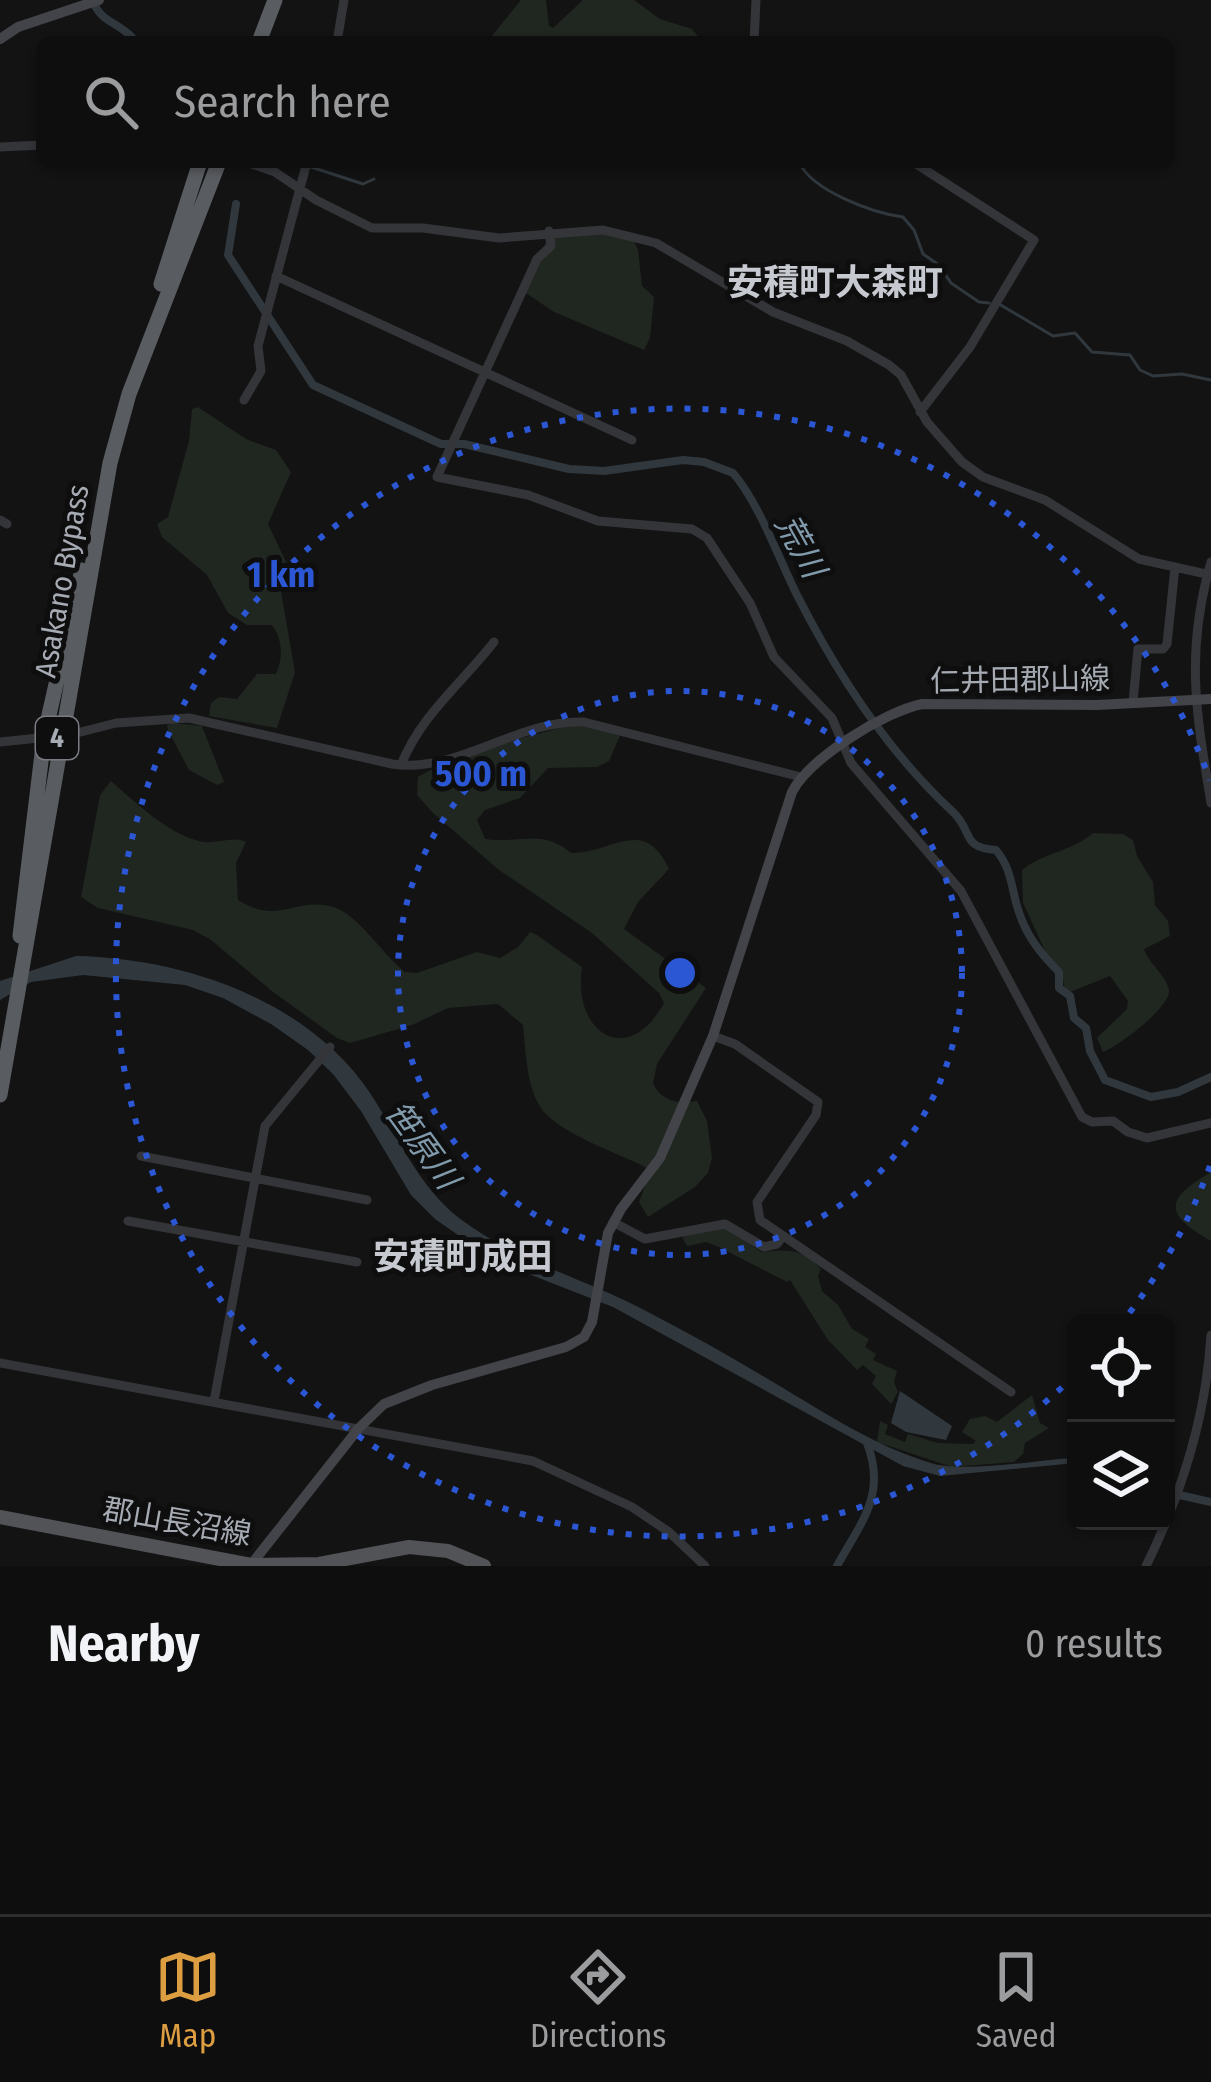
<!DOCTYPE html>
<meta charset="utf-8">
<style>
body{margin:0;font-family:"Fira Sans Condensed","Noto Sans JP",sans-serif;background:#171718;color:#f1f3f6}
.controls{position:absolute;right:36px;bottom:36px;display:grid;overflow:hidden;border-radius:18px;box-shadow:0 3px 9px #0004}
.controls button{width:108px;height:108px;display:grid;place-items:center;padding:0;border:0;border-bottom:3px solid #2e2e2f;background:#0e0e0f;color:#f1f3f6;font:60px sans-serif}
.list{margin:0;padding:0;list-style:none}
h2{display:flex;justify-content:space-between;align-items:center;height:156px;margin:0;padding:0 48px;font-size:51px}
h2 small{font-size:39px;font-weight:400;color:#9b9c9e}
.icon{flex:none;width:66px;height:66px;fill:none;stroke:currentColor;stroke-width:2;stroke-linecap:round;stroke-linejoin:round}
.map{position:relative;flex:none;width:1211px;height:1566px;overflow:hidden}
.search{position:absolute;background:#0e0e0f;box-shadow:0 3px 9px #0004;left:36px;right:36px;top:36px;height:132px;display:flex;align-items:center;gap:30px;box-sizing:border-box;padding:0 42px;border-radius:18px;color:#9b9c9e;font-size:45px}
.sheet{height:348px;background:#0e0e0f}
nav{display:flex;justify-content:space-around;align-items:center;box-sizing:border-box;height:168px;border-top:3px solid #2e2e2f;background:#0e0e0f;font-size:33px;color:#9b9c9e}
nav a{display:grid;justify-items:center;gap:6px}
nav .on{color:#dd9e42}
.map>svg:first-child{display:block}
.green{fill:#202620}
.water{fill:#30383d}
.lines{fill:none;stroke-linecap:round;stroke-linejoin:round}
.stream{stroke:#30383d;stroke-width:3}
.river{stroke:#30383d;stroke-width:8}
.tertiary{stroke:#343539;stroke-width:9}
.secondary{stroke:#434449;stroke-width:10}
.primary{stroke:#515357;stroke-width:14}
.trunk{stroke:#595c60;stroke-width:15}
.tertiary-bridge{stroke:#343539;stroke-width:9}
.ring{fill:none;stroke:#2b57d4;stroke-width:6;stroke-dasharray:6 12}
.labels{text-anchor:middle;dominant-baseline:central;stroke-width:10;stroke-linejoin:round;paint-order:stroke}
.shield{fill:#0e0e0f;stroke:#787c82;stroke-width:3}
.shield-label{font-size:27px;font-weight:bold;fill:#a6abb3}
.street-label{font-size:30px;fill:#a6abb3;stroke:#0e0e0f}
.water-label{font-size:33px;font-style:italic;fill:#809aab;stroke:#0e0e0f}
.quarter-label{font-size:36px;font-weight:bold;fill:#c6cad0;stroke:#0e0e0f}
.centre{fill:#2b57d4;stroke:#0e0e0f;stroke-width:6}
.ring-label{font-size:36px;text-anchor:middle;font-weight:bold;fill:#2b57d4;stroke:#0e0e0f;stroke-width:10;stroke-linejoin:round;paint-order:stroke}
</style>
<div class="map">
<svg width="1211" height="1566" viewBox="0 0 1211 1566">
<rect width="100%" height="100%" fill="#131314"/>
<path class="green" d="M 521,0 L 546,0 L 549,26 L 553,28 L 583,0 L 634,0 L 660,19 L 692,29 L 703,42 L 487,42 Z
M 597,233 L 632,237 L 638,250 L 642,286 L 654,297 L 650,338 L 644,350 L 554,312 L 523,291 L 549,236 Z
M 198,407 L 246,439 L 276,450 L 291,472 L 268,524 L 287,564 L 285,575 L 279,580 L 295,672 L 277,728 L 209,716 L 211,703 L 219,697 L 237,699 L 257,674 L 276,674 C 283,658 283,640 272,625 L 247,625 L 228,613 L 207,575 L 162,537 L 157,524 L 168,517 L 189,441 L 192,409 Z
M 174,723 L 202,726 L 224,782 L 217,785 L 189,770 L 168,730 L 167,725 Z
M 567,726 L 615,727 L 622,731 L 609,761 L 597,767 L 548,768 L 520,798 L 485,810 L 477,820 L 485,839 C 520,844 542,828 571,853 C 613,853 644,815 669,869 L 638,902 L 624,929 L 706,988 L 657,1064 L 653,1083 C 661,1102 679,1104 697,1101 L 707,1121 L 712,1158 L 708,1173 L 695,1187 L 648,1217 L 639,1202 L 651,1170 C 621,1154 573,1139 548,1116 C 526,1097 526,1052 523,1025 L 498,1004 L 448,1008 L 412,1025 L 350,1043 L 337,1038 L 273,992 L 211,940 L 193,930 L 98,908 L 81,897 L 100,795 L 111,781 C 135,802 167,833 199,841 C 214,846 230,835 246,842 L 236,863 L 238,900 C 279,926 295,896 333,907 C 357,913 383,955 405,972 L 417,973 L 477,952 L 500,958 L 518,947 L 530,932 L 537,935 L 582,967 C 572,1032 627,1070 664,1003 L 659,993 L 592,933 L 499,870 L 433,813 L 417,795 L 418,777 C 463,750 517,740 567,726 Z
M 1093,833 L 1123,834 L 1133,840 L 1137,856 L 1153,882 L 1155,905 L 1168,921 L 1170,936 L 1144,949 C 1149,964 1166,975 1169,990 C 1172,1006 1119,1046 1103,1052 L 1097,1038 L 1127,1009 L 1128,1001 L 1110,976 L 1070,992 L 1065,990 L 1061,969 L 1047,955 L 1023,903 L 1022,870 C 1044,852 1071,852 1093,833 Z
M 1211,1172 L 1211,1241 C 1161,1213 1167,1198 1211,1172 Z
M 719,1227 L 731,1230 L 761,1252 C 787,1249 803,1248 821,1269 L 818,1276 L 822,1291 L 838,1305 L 852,1329 L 869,1339 L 865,1347 L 876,1354 L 873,1360 L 897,1371 L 894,1382 L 898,1392 L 891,1404 L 872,1384 L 876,1376 L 863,1365 L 857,1370 L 828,1340 L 790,1280 L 787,1282 L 719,1247 L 706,1242 L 687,1246 L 682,1237 Z
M 1032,1395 L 1040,1423 L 1049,1428 L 1025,1443 L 1023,1454 L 1014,1462 L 952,1467 L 877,1442 L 880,1421 L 888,1425 L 885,1434 L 905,1442 L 908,1434 L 938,1443 L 973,1444 L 976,1441 L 962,1432 L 970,1419 L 985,1416 L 997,1422 Z"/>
<path class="water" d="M 76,956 C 183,958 308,1000 370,1093 C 399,1137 417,1185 459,1218 C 515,1261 584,1278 646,1311 C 689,1333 731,1357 773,1382 C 825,1413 876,1447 934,1464 C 966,1472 1035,1461 1070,1458 L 1076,1458 L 1076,1463 L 940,1476 L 903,1466 L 613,1307 L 516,1269 L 471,1244 L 435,1219 L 411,1195 L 361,1111 L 333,1074 L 308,1050 L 271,1024 L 223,998 L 185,985 L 83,975 L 31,982 L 0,1000 L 0,981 Z
M 900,1391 L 952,1426 L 946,1440 L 906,1432 L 891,1423 Z"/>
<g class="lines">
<path class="stream" d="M 799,162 C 812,191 873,213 903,217 L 914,230 L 923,254 L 939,265 L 951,283 L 979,302 L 989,303
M 311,167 L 363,184 L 374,179
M 999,304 L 1053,336 L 1075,333 L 1092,352 L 1130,355 L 1140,370 L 1153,376 L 1182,374 L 1211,380"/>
<path class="river" d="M 93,0 C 99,23 123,23 136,42
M 236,204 L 228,255 L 313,385 L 441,444 L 464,444 L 569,469 L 604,471 L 683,460 L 704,462 L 733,473 C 759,503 779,559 797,595 C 837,674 888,752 953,812 C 974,832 960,847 996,850 C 1011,868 1011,885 1017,906 C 1025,934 1039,952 1059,972 L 1059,988 L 1070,996 L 1074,1018 L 1086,1028 L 1090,1051 L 1105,1080 L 1151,1097 L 1178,1092 L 1211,1077
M 1166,1492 L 1211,1502
M 837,1566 C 861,1522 887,1495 867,1443"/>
<path class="tertiary" d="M 337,42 L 344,0
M 754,42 L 756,0
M 0,147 L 42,145
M 246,162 L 275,172 L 316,200 L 372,228 L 423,228 L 499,238 L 603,230 L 656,243 L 773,312 L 847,341 L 889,365 L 901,375 L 927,422 L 962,462 L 983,477 L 1045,500 L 1139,559 L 1211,575
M 913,162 L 1034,240 L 970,347 L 920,412
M 549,231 L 551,246 L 537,259 L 437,477 L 528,495 L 598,521 L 692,529 L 707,538 L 750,603 L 774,657 L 832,718 L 851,763 L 961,891 L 1082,1117 L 1092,1122 L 1113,1121 L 1128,1132 L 1147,1138 L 1211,1123
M 276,276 L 632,440
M 244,400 L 261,371 L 258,346 L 307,162
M 0,520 L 7,524
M 1211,562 C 1185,652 1196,713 1211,803
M 1133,702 L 1138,649 L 1163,649 L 1167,644 L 1175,567
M 69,735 L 116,723 L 189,718 L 392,764 C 459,774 517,719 584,722 L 801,777
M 0,742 L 48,737
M 401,765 C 421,715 461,684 494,642
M 713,1036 L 735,1044 L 818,1102 L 816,1115 L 757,1202 L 760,1220 L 1011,1392
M 141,1156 L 367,1200
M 128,1221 L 357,1262
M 613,1222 L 645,1239 L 725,1224 L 764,1247 L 777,1244 L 783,1236
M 0,1363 L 533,1461 L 632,1507 L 669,1532 L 705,1566
M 214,1401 L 265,1126 L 330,1047
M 1146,1566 C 1182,1493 1206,1417 1211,1335"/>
<path class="secondary" d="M 0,39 L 18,27 L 99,0
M 250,1566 L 359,1428 L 384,1404 L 432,1385 L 566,1347 L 584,1337 L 592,1322 L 608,1233 L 621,1209 L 660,1158 L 713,1036 L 792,792 C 810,758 884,712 922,704 L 1097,705 L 1211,699"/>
<path class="primary" d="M 0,1517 L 251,1565 L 319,1564 L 409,1547 L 448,1551 L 484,1566"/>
<path class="trunk" d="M 259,42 L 275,0
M 161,284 L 200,162
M 20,936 L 44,737 L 82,570
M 0,1095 L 110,463 L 129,394 L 219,162"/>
<path class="tertiary-bridge" d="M 52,737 L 69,735"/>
</g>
<g class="ring">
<circle cx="680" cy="973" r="282"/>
<path d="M1210 1166A564 564 0 0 1 1124 1320M1075 1375A564 564 0 1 1 1210 780"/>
</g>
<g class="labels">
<rect class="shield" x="36" y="717" width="42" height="42" rx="9"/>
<g class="shield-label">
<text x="57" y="738">4</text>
</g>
<g class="street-label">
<text transform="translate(62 581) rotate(-80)">Asakano Bypass</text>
<text transform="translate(1020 680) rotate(-1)">仁井田郡山線</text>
<text transform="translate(177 1522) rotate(10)">郡山長沼線</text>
</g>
<g class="water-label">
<text transform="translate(800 546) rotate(61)">荒川</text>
<text transform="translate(422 1145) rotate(54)">笹原川</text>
</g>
<g class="quarter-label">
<text x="835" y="283">安積町大森町</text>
<text x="463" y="1257">安積町成田</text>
</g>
</g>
<circle cx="680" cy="973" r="18" class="centre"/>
<g class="ring-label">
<text x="281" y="587">1 km</text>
<text x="481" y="786">500 m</text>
</g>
</svg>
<div class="controls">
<button><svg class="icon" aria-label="locate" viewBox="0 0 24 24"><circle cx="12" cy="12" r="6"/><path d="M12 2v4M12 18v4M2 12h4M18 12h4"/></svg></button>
<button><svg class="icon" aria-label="layers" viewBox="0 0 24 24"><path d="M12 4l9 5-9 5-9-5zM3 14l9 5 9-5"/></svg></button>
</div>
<div class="search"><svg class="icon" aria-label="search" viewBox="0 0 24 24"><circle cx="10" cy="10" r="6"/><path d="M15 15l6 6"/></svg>Search here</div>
</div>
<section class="sheet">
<h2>Nearby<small>0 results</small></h2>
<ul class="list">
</ul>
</section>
<nav>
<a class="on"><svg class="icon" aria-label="map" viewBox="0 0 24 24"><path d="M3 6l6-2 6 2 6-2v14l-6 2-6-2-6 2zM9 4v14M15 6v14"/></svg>Map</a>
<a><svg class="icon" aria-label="directions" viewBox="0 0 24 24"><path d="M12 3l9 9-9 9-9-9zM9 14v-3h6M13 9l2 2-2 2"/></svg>Directions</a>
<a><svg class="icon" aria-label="saved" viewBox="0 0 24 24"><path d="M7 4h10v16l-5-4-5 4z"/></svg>Saved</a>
</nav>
